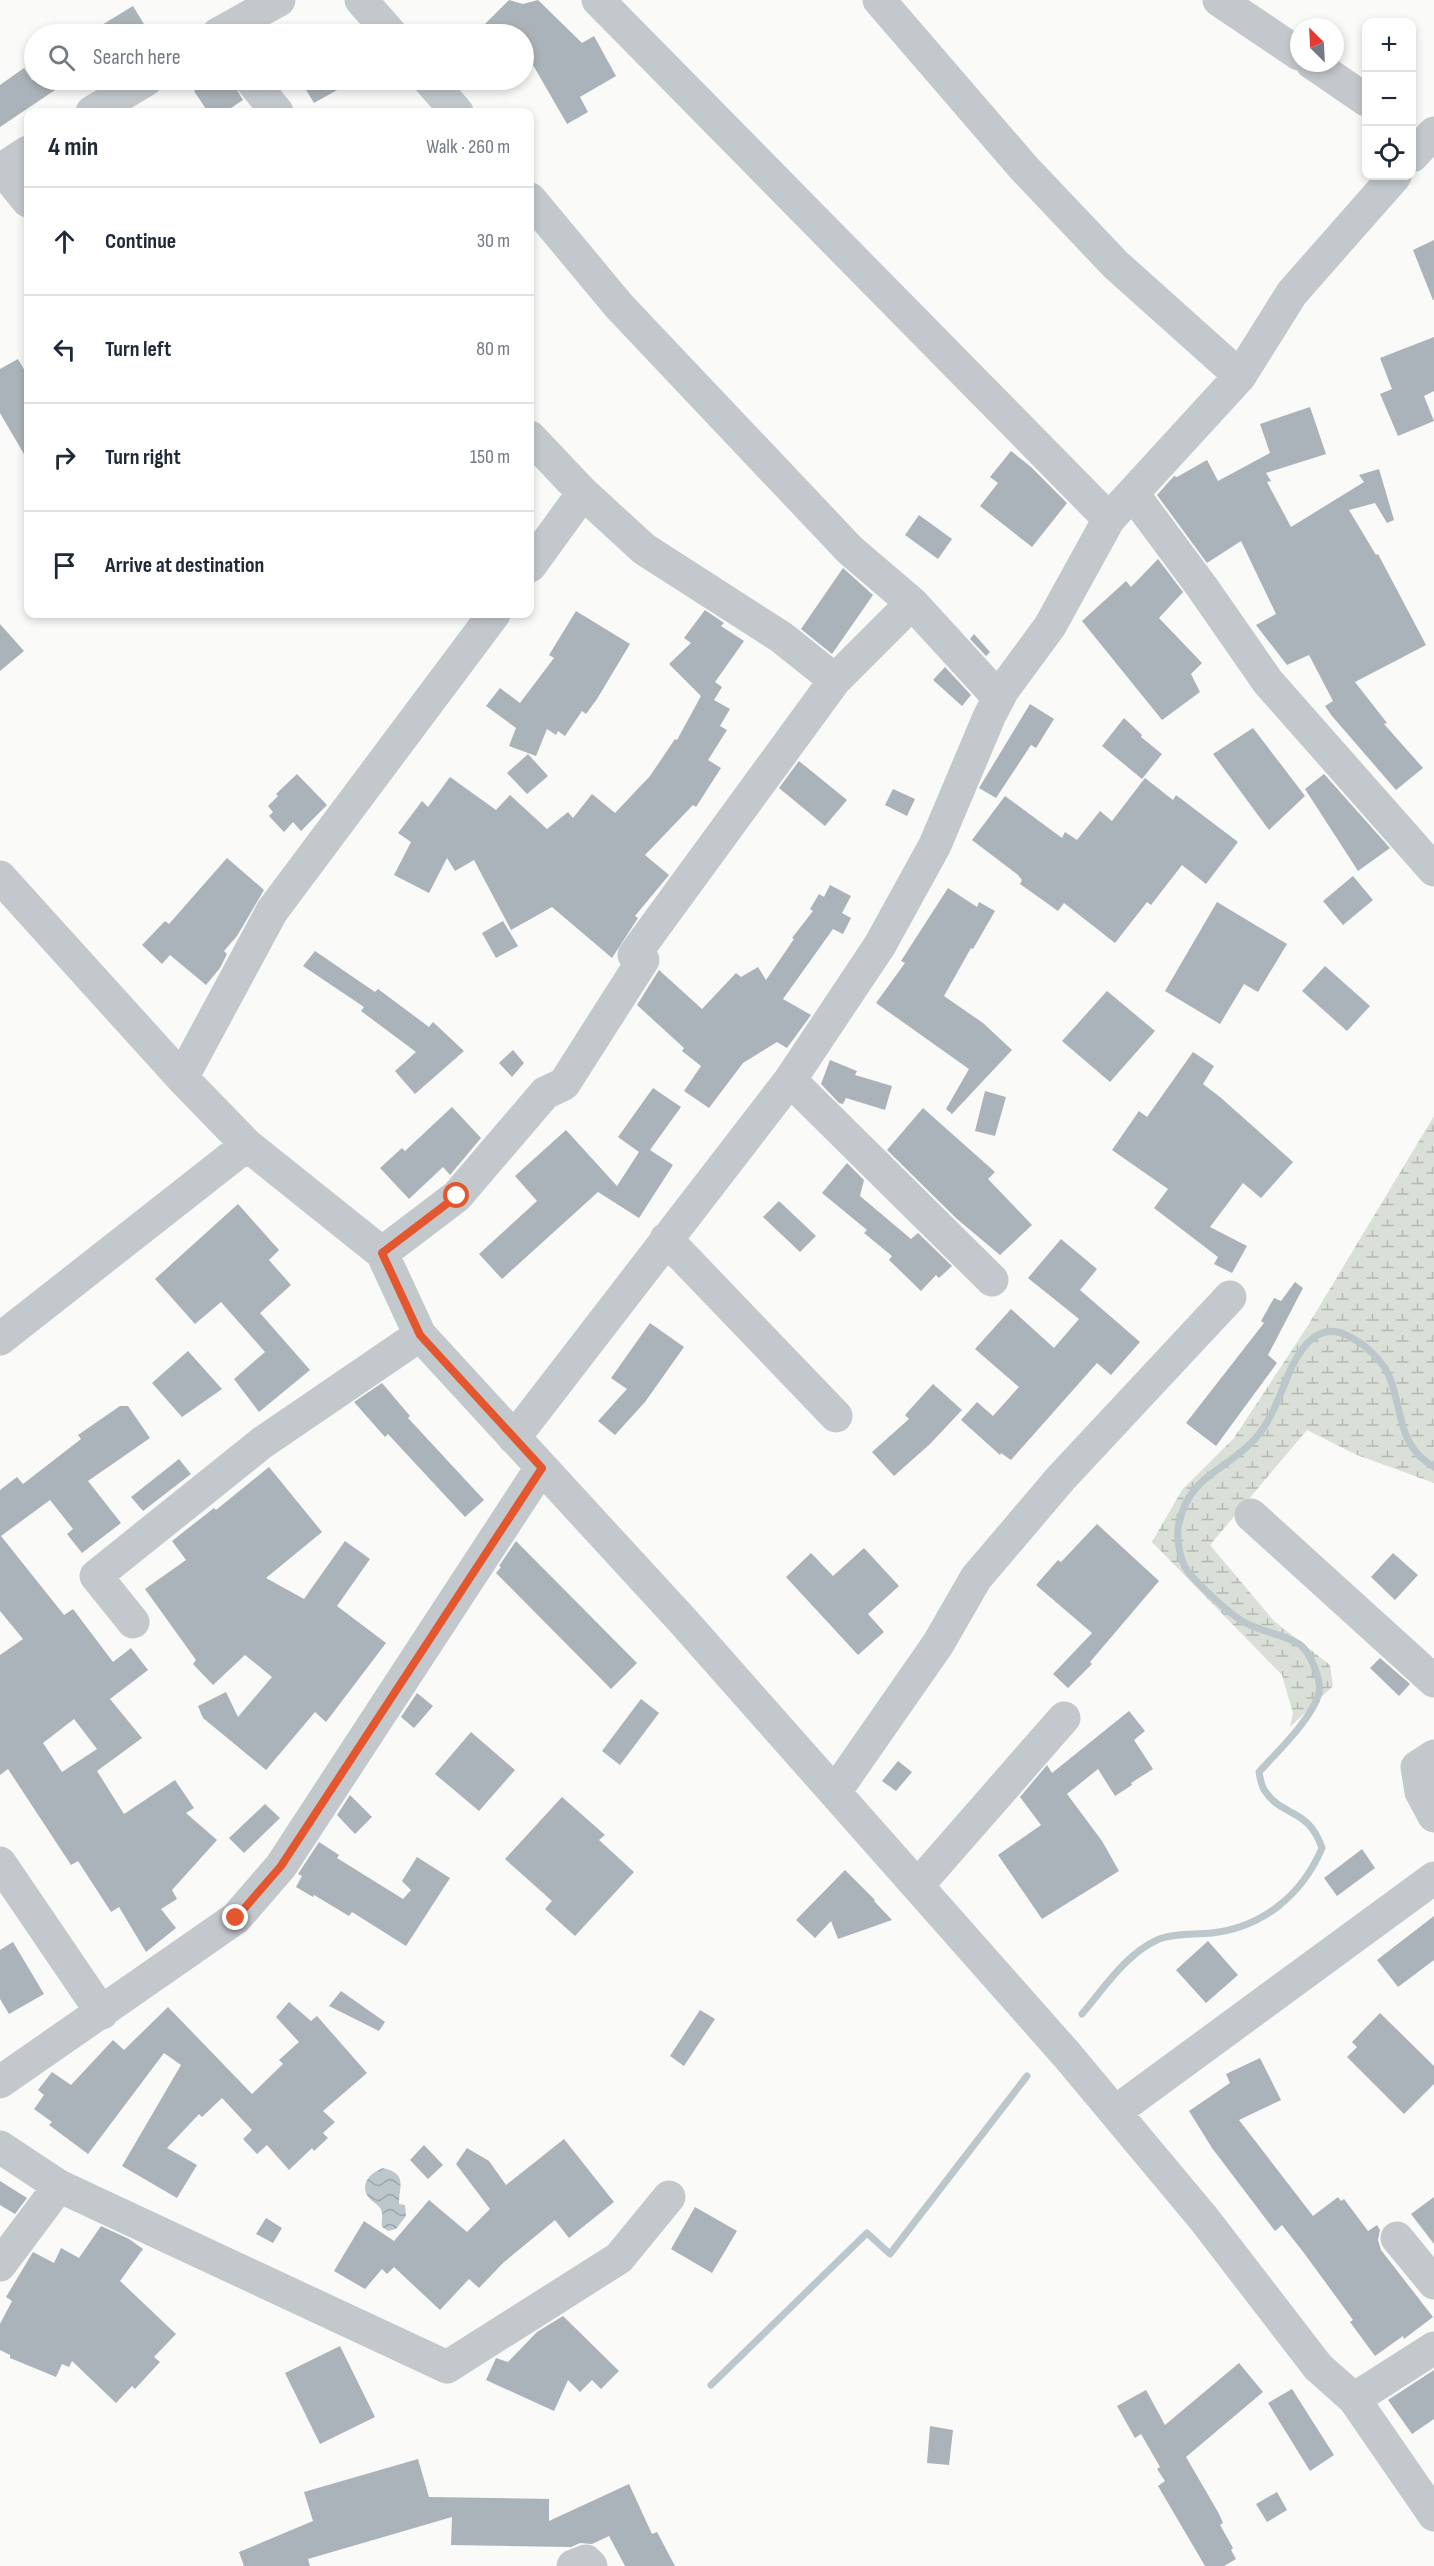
<!DOCTYPE html>
<meta charset="utf-8">
<style>
body{margin:0;font-family:"Sofia Sans Condensed",sans-serif;background:#f2f2f3;color:#1f2937}
.controls{position:absolute;right:18px;top:18px;display:grid;overflow:hidden;border-radius:12px;box-shadow:0 3px 9px #0003}
.controls button{width:54px;height:54px;display:grid;place-items:center;padding:0;border:0;border-bottom:2px solid #e0e1e3;background:#fff;color:#1f2937;font:30px sans-serif}
.compass{position:absolute;left:1290px;top:18px;width:54px;height:54px;border-radius:50%;background:#fff;box-shadow:0 3px 9px #0003;rotate:336deg}
.stop{position:absolute;width:18px;height:18px;margin:-14px;border:4px solid #e4572e;border-radius:50%;background:#fff}
.stop.end{background:#e4572e;border-color:#fff;box-shadow:0 2px 6px #0008}
.list{margin:0;padding:0;list-style:none}
h2{display:flex;justify-content:space-between;align-items:center;height:78px;margin:0;padding:0 24px;font-size:26px}
h2 small{font-size:20px;font-weight:400;color:#747a83}
.list li{display:grid;grid-template-columns:39px 1fr auto;gap:18px;align-items:center;box-sizing:border-box;height:108px;padding:0 24px;border-top:2px solid #e0e1e3}
.list b{display:block;font-size:22px;white-space:nowrap}
.list em{font-size:20px;font-style:normal;color:#747a83}
.icon{flex:none;width:33px;height:33px;fill:none;stroke:currentColor;stroke-width:2;stroke-linecap:round;stroke-linejoin:round}
.map{position:relative;flex:none;width:1434px;height:2566px;overflow:hidden}
.search{position:absolute;background:#fff;box-shadow:0 3px 9px #0003;left:24px;top:24px;width:510px;height:66px;display:flex;align-items:center;gap:15px;box-sizing:border-box;padding:0 21px;border-radius:33px;color:#747a83;font-size:22px}
.panel{position:absolute;background:#fff;box-shadow:0 3px 9px #0003;left:24px;top:108px;width:510px;height:510px;border-radius:12px}
.map>svg:first-child{display:block}
.wetland{fill:url(#wetland-marsh)}
.water{fill:url(#water-waves)}
.lines{fill:none;stroke-linecap:round;stroke-linejoin:round}
.stream{stroke:#bbc7cb;stroke-width:7}
.building{fill:#aab3b9;fill-rule:evenodd}
.minor{stroke:#c3c8cc;stroke-width:33}
.route{stroke:#e4572e;stroke-width:8}
</style>
<div class="map">
<svg width="1434" height="2566" viewBox="0 0 1434 2566">
<defs>
<pattern id="wetland-marsh" width="20" height="14" patternUnits="userSpaceOnUse" patternTransform="scale(1.5)"><rect width="20" height="14" fill="#dadfd7"/><path d="M1 5h8M5 5V1M11 12h8M15 12V8" fill="none" stroke="#b4b9b4"/></pattern>
<pattern id="water-waves" width="16" height="10" patternUnits="userSpaceOnUse" patternTransform="scale(1.5)"><rect width="16" height="10" fill="#bbc7cb"/><path d="M0 5q4-4 8 0t8 0" fill="none" stroke="#9ca6aa"/></pattern>
</defs>
<rect width="100%" height="100%" fill="#fafaf8"/>
<path class="wetland" d="M 1434,1116 L 1434,1483 L 1357,1455 L 1307,1430 L 1210,1545 L 1274,1621 L 1330,1665 L 1333,1686 L 1290,1727 L 1293,1713 L 1282,1675 L 1152,1542 L 1182,1490 L 1234,1438 L 1307,1327 Z"/>
<path class="water" d="M 383,2168 C 408,2174 399,2186 399,2204 L 405,2205 L 406,2216 L 396,2229 L 388,2231 L 382,2227 C 381,2222 383,2217 382,2213 C 381,2205 373,2203 369,2198 C 359,2184 370,2173 383,2168 Z"/>
<g class="lines">
<path class="stream" d="M 1082,2014 C 1104,1988 1126,1954 1157,1940 C 1172,1933 1195,1935 1212,1933 C 1263,1927 1302,1895 1322,1848 C 1308,1807 1283,1818 1265,1791 C 1261,1786 1260,1777 1259,1772 C 1277,1752 1312,1719 1319,1693 C 1322,1681 1310,1651 1299,1644 C 1283,1634 1261,1632 1244,1622 C 1231,1615 1192,1580 1185,1567 C 1179,1555 1176,1536 1179,1523 C 1189,1478 1220,1473 1250,1444 C 1268,1427 1278,1401 1287,1378 C 1297,1353 1316,1319 1348,1336 C 1365,1344 1385,1362 1391,1381 C 1403,1414 1398,1446 1434,1467
M 711,2385 L 867,2233 L 890,2254 L 1027,2076"/>
</g>
<path class="building" d="M 509,0 L 523,4 L 538,0 L 582,43 L 594,36 L 616,76 L 580,97 L 588,112 L 567,124 L 533,65 L 524,74 L 524,34 L 475,34 Z
M 133,6 L 150,34 L 87,34 Z
M 24,68 L 32,80 L 70,80 L 0,127 L 0,85 Z
M 211,80 L 231,80 L 243,100 L 225,112 L 208,112 L 194,91 Z
M 300,80 L 355,80 L 314,103 Z
M 1434,240 L 1434,300 L 1433,300 L 1413,250 Z
M 1434,337 L 1434,391 L 1424,396 L 1434,421 L 1398,436 L 1380,394 L 1392,389 L 1380,358 Z
M 18,359 L 28,376 L 28,461 L 0,413 L 0,369 Z
M 1310,407 L 1326,454 L 1266,473 L 1271,481 L 1267,482 L 1291,527 L 1364,482 L 1359,475 L 1379,469 L 1394,520 L 1387,523 L 1375,503 L 1349,510 L 1376,555 L 1378,554 L 1426,645 L 1355,682 L 1387,723 L 1384,724 L 1423,768 L 1396,790 L 1332,716 L 1325,706 L 1333,701 L 1309,655 L 1287,665 L 1256,625 L 1276,614 L 1241,541 L 1207,563 L 1157,495 L 1174,476 L 1177,477 L 1207,460 L 1218,481 L 1270,453 L 1260,424 Z
M 1011,451 L 1031,467 L 1067,503 L 1032,547 L 980,506 L 998,483 L 990,477 Z
M 919,515 L 952,539 L 938,559 L 905,535 Z
M 1158,559 L 1183,592 L 1159,618 L 1202,663 L 1191,674 L 1200,692 L 1162,720 L 1082,621 L 1126,581 L 1131,587 Z
M 843,568 L 873,595 L 832,654 L 801,629 Z
M 705,610 L 724,623 L 721,626 L 744,641 L 715,682 L 722,687 L 714,700 L 730,709 L 720,726 L 727,730 L 708,760 L 721,768 L 696,807 L 693,805 L 645,855 L 669,875 L 635,916 L 638,918 L 612,958 L 552,907 L 511,930 L 474,860 L 455,871 L 447,858 L 429,893 L 394,875 L 411,842 L 398,833 L 422,801 L 428,807 L 450,777 L 496,810 L 510,795 L 547,829 L 568,812 L 573,818 L 592,794 L 615,813 L 650,776 L 675,739 L 677,740 L 701,696 L 669,664 L 691,643 L 684,638 Z
M 576,611 L 630,644 L 597,699 L 586,714 L 582,711 L 565,736 L 558,731 L 556,735 L 547,729 L 536,756 L 509,746 L 516,728 L 486,706 L 500,688 L 520,703 L 554,658 L 549,655 Z
M 0,624 L 24,651 L 0,671 Z
M 974,634 L 990,652 L 986,656 L 970,639 Z
M 945,667 L 971,695 L 962,706 L 933,680 Z
M 1030,704 L 1054,719 L 1036,748 L 1031,745 L 996,798 L 979,788 Z
M 1124,718 L 1142,735 L 1141,737 L 1162,754 L 1142,779 L 1102,746 Z
M 1253,728 L 1305,796 L 1269,830 L 1213,754 Z
M 528,754 L 548,776 L 527,794 L 507,773 Z
M 799,761 L 847,800 L 825,826 L 779,788 Z
M 297,774 L 327,805 L 301,831 L 293,822 L 284,832 L 269,816 L 273,812 L 268,806 L 278,796 L 276,794 Z
M 1324,774 L 1390,848 L 1358,871 L 1305,789 Z
M 1145,778 L 1173,800 L 1176,795 L 1238,842 L 1206,884 L 1182,865 L 1151,905 L 1147,902 L 1115,943 L 1064,903 L 1058,911 L 1020,884 L 1022,880 L 1018,875 L 972,840 L 1005,796 L 1062,838 L 1065,832 L 1077,840 L 1100,811 L 1112,821 Z
M 893,789 L 915,799 L 907,816 L 885,805 Z
M 227,858 L 264,890 L 237,936 L 224,951 L 227,954 L 220,968 L 206,985 L 170,955 L 162,964 L 142,945 L 165,921 L 169,924 Z
M 1353,876 L 1373,900 L 1343,925 L 1323,901 Z
M 830,885 L 851,896 L 842,913 L 851,918 L 843,934 L 833,929 L 783,999 L 811,1015 L 787,1048 L 777,1042 L 743,1063 L 709,1108 L 684,1091 L 701,1066 L 682,1051 L 684,1048 L 637,1005 L 659,970 L 702,1009 L 736,973 L 741,977 L 758,967 L 766,980 L 794,939 L 792,938 L 813,911 L 810,909 L 819,894 L 824,897 Z
M 948,888 L 977,907 L 979,902 L 995,911 L 973,949 L 971,948 L 944,996 L 983,1023 L 1012,1050 L 952,1114 L 946,1109 L 969,1069 L 876,1003 L 905,963 L 901,961 Z
M 1217,902 L 1287,944 L 1258,992 L 1244,984 L 1220,1024 L 1165,991 Z
M 503,921 L 518,946 L 496,958 L 482,933 Z
M 315,951 L 375,992 L 378,989 L 429,1027 L 433,1022 L 464,1051 L 415,1094 L 395,1071 L 416,1052 L 361,1011 L 364,1007 L 303,966 Z
M 1325,966 L 1370,1006 L 1347,1031 L 1302,991 Z
M 1107,991 L 1155,1031 L 1110,1082 L 1062,1041 Z
M 513,1050 L 524,1063 L 512,1077 L 499,1063 Z
M 1193,1052 L 1214,1066 L 1203,1084 L 1220,1097 L 1293,1162 L 1261,1198 L 1243,1183 L 1210,1227 L 1247,1246 L 1232,1273 L 1214,1264 L 1218,1257 L 1154,1208 L 1168,1189 L 1112,1150 L 1139,1111 L 1147,1117 Z
M 830,1060 L 857,1071 L 855,1075 L 892,1086 L 885,1110 L 846,1098 L 843,1104 L 839,1103 L 821,1084 Z
M 653,1088 L 681,1107 L 650,1150 L 673,1165 L 639,1218 L 598,1192 L 502,1279 L 479,1254 L 537,1201 L 515,1176 L 566,1130 L 617,1186 L 639,1152 L 618,1137 Z
M 985,1091 L 1006,1097 L 995,1136 L 975,1131 Z
M 452,1107 L 481,1138 L 450,1175 L 443,1167 L 409,1199 L 380,1168 L 402,1148 L 405,1151 Z
M 923,1108 L 995,1172 L 988,1179 L 1032,1225 L 1000,1255 L 957,1219 L 887,1150 Z
M 847,1163 L 864,1180 L 860,1196 L 911,1239 L 918,1233 L 952,1266 L 939,1278 L 936,1275 L 921,1291 L 889,1260 L 892,1256 L 864,1233 L 867,1230 L 822,1193 Z
M 779,1201 L 816,1236 L 800,1252 L 763,1217 Z
M 238,1204 L 279,1250 L 269,1260 L 291,1285 L 260,1313 L 310,1370 L 259,1412 L 234,1379 L 265,1352 L 221,1302 L 195,1324 L 155,1279 Z
M 1061,1239 L 1097,1269 L 1080,1290 L 1140,1342 L 1111,1375 L 1097,1363 L 1011,1460 L 1001,1453 L 1000,1455 L 961,1420 L 977,1402 L 993,1416 L 1019,1387 L 975,1349 L 1011,1309 L 1054,1348 L 1079,1319 L 1028,1278 Z
M 1295,1282 L 1303,1288 L 1268,1355 L 1277,1363 L 1216,1446 L 1186,1423 L 1264,1323 L 1261,1321 L 1274,1298 L 1281,1301 Z
M 650,1323 L 684,1347 L 645,1402 L 615,1435 L 598,1421 L 627,1389 L 611,1378 Z
M 188,1351 L 222,1389 L 182,1417 L 152,1383 Z
M 382,1383 L 410,1416 L 408,1418 L 484,1500 L 465,1517 L 388,1434 L 385,1437 L 354,1402 Z
M 933,1384 L 962,1410 L 930,1444 L 894,1476 L 872,1452 L 909,1419 L 905,1415 Z
M 120,1406 L 128,1406 L 150,1438 L 88,1481 L 121,1523 L 82,1553 L 67,1534 L 73,1529 L 50,1500 L 1,1536 L 64,1615 L 73,1609 L 113,1662 L 131,1648 L 148,1670 L 110,1699 L 142,1738 L 97,1771 L 124,1814 L 175,1780 L 194,1808 L 186,1813 L 217,1840 L 172,1890 L 177,1899 L 161,1909 L 176,1928 L 146,1952 L 119,1907 L 111,1912 L 78,1861 L 71,1865 L 8,1769 L 0,1775 L 0,1655 L 23,1639 L 0,1611 L 0,1490 L 17,1477 L 23,1484 L 81,1439 L 78,1435 ZM 74,1719 L 97,1749 L 62,1772 L 43,1743 Z
M 179,1459 L 191,1474 L 143,1511 L 131,1497 Z
M 269,1467 L 322,1532 L 266,1578 L 304,1599 L 345,1541 L 370,1559 L 337,1606 L 386,1643 L 326,1722 L 315,1712 L 266,1770 L 203,1718 L 198,1706 L 226,1692 L 238,1717 L 272,1677 L 245,1655 L 213,1685 L 193,1664 L 196,1660 L 145,1589 L 186,1560 L 172,1541 L 214,1508 L 216,1510 Z
M 1097,1524 L 1159,1581 L 1090,1662 L 1092,1664 L 1068,1688 L 1053,1674 L 1092,1633 L 1036,1585 L 1058,1560 L 1061,1562 Z
M 516,1541 L 637,1663 L 611,1689 L 496,1573 L 501,1567 L 499,1566 Z
M 864,1548 L 899,1586 L 868,1614 L 884,1632 L 858,1655 L 786,1577 L 811,1553 L 833,1576 Z
M 1393,1553 L 1418,1575 L 1395,1600 L 1371,1577 Z
M 1380,1658 L 1410,1684 L 1399,1696 L 1370,1668 Z
M 417,1693 L 433,1706 L 414,1728 L 401,1717 Z
M 641,1699 L 659,1713 L 620,1765 L 602,1751 Z
M 1129,1711 L 1145,1731 L 1134,1740 L 1153,1769 L 1131,1783 L 1132,1785 L 1115,1796 L 1098,1769 L 1067,1794 L 1102,1841 L 1119,1871 L 1042,1919 L 998,1855 L 1041,1825 L 1020,1797 L 1047,1765 L 1052,1773 Z
M 471,1732 L 515,1770 L 479,1811 L 435,1774 Z
M 898,1761 L 912,1772 L 896,1791 L 882,1781 Z
M 350,1795 L 372,1817 L 355,1834 L 337,1815 Z
M 562,1797 L 605,1835 L 599,1840 L 634,1872 L 575,1936 L 545,1909 L 552,1901 L 505,1859 Z
M 265,1804 L 280,1818 L 244,1853 L 229,1838 Z
M 319,1842 L 339,1855 L 337,1858 L 403,1899 L 411,1890 L 402,1881 L 417,1857 L 450,1878 L 406,1946 L 352,1912 L 349,1916 L 314,1895 L 313,1897 L 296,1887 L 302,1876 L 298,1874 Z
M 1362,1849 L 1375,1868 L 1337,1896 L 1324,1878 Z
M 845,1870 L 875,1900 L 874,1901 L 892,1920 L 838,1939 L 831,1921 L 815,1938 L 796,1920 Z
M 1434,1916 L 1434,1960 L 1398,1987 L 1377,1960 Z
M 1208,1941 L 1238,1975 L 1206,2003 L 1176,1970 Z
M 13,1942 L 44,1994 L 9,2014 L 0,1999 L 0,1950 Z
M 341,1991 L 385,2022 L 379,2031 L 329,2006 Z
M 289,2002 L 311,2021 L 317,2016 L 367,2073 L 323,2111 L 335,2122 L 323,2133 L 328,2138 L 314,2151 L 312,2148 L 289,2170 L 267,2145 L 257,2154 L 243,2139 L 252,2130 L 222,2098 L 202,2117 L 199,2114 L 167,2148 L 197,2165 L 177,2198 L 122,2166 L 181,2065 L 164,2053 L 88,2154 L 49,2125 L 52,2122 L 34,2109 L 44,2095 L 38,2090 L 52,2072 L 71,2085 L 113,2040 L 124,2050 L 168,2007 L 252,2094 L 283,2064 L 279,2060 L 299,2042 L 276,2017 Z
M 700,2010 L 715,2019 L 684,2066 L 670,2056 Z
M 1380,2013 L 1434,2066 L 1434,2084 L 1404,2114 L 1347,2057 L 1357,2047 L 1352,2042 Z
M 1260,2058 L 1281,2100 L 1239,2120 L 1313,2216 L 1338,2197 L 1341,2201 L 1344,2199 L 1368,2231 L 1377,2225 L 1380,2230 L 1378,2240 L 1381,2250 L 1433,2317 L 1404,2339 L 1403,2336 L 1375,2356 L 1350,2322 L 1353,2320 L 1304,2253 L 1282,2225 L 1275,2231 L 1212,2148 L 1189,2111 L 1230,2083 L 1226,2074 Z
M 564,2139 L 614,2202 L 569,2238 L 555,2220 L 503,2263 L 479,2288 L 469,2279 L 440,2310 L 394,2267 L 387,2274 L 382,2269 L 365,2289 L 334,2271 L 364,2221 L 394,2241 L 429,2200 L 467,2232 L 490,2209 L 456,2164 L 467,2148 L 489,2161 L 506,2185 Z
M 424,2145 L 443,2165 L 428,2179 L 410,2160 Z
M 0,2181 L 27,2198 L 15,2214 L 0,2205 Z
M 1434,2197 L 1434,2244 L 1411,2214 Z
M 695,2207 L 737,2231 L 712,2273 L 671,2249 Z
M 266,2218 L 282,2228 L 273,2243 L 256,2234 Z
M 101,2226 L 129,2239 L 143,2249 L 120,2281 L 176,2334 L 154,2357 L 160,2362 L 135,2389 L 132,2386 L 116,2403 L 72,2361 L 69,2367 L 62,2364 L 56,2377 L 10,2358 L 10,2355 L 0,2350 L 0,2324 L 12,2301 L 6,2297 L 33,2252 L 54,2263 L 61,2248 L 79,2258 Z
M 563,2316 L 619,2371 L 601,2389 L 592,2380 L 580,2392 L 568,2380 L 554,2411 L 486,2380 L 496,2358 L 508,2362 L 537,2332 Z
M 340,2346 L 375,2417 L 320,2444 L 285,2373 Z
M 1239,2363 L 1263,2392 L 1186,2457 L 1218,2512 L 1223,2523 L 1220,2525 L 1233,2548 L 1231,2550 L 1236,2559 L 1224,2566 L 1205,2566 L 1158,2486 L 1165,2481 L 1157,2469 L 1160,2467 L 1141,2434 L 1135,2438 L 1117,2406 L 1146,2390 L 1165,2425 Z
M 1434,2370 L 1434,2419 L 1412,2434 L 1388,2400 Z
M 1292,2389 L 1334,2455 L 1310,2471 L 1268,2403 Z
M 930,2426 L 953,2430 L 949,2465 L 927,2463 Z
M 418,2459 L 429,2497 L 549,2499 L 549,2521 L 629,2484 L 652,2534 L 657,2532 L 675,2566 L 625,2566 L 609,2536 L 592,2544 L 580,2543 L 571,2547 L 451,2545 L 452,2517 L 308,2559 L 310,2566 L 244,2566 L 239,2552 L 313,2521 L 304,2492 Z
M 1277,2492 L 1287,2510 L 1267,2522 L 1256,2504 Z"/>
<g class="lines">
<path class="minor" d="M 361,0 L 391,34
M 598,0 L 1109,519
M 879,0 L 1023,167 L 1116,265 L 1240,376
M 1219,0 L 1299,54
M 218,34 L 279,0
M 1312,63 L 1366,100
M 251,80 L 277,112
M 429,80 L 457,112
M 92,112 L 146,80
M 1412,156 L 1434,133
M 2,169 L 28,201
M 0,170 L 28,152
M 530,199 L 619,306 L 850,550 L 912,603 L 999,698
M 530,437 L 583,493 L 644,549 L 781,637 L 835,680
M 1133,494 L 1202,587 L 1268,682 L 1434,870
M 530,566 L 583,493
M 0,877 L 182,1078 L 247,1145 L 382,1253 L 420,1335 L 683,1621 L 1067,2055 L 1204,2219 L 1318,2367 L 1354,2399 L 1434,2515
M 182,1078 L 272,911 L 494,614
M 790,1080 L 992,1280
M 666,1239 L 836,1416
M 382,1253 L 457,1196 L 545,1093 L 564,1084 L 643,960 L 634,955 L 835,680 L 912,603
M 0,1339 L 247,1145
M 514,1438 L 790,1080 L 880,945 L 935,845 L 989,717 L 1003,690 L 1050,626 L 1109,519 L 1240,376 L 1292,293 L 1395,176
M 1251,1515 L 1434,1681
M 133,1622 L 96,1576 L 263,1442 L 420,1335
M 1434,1756 L 1417,1767 L 1421,1792 L 1434,1816
M 835,1792 L 938,1644 L 976,1578 L 1061,1478 L 1230,1297
M 0,1863 L 102,2013
M 918,1885 L 1064,1718
M 0,2082 L 236,1918 L 281,1866 L 541,1468
M 1115,2112 L 1434,1878
M 0,2147 L 59,2186 L 447,2367 L 619,2258 L 669,2197
M 1397,2238 L 1434,2283
M 0,2265 L 59,2186
M 1354,2399 L 1434,2348
M 573,2566 L 586,2561 L 591,2566"/>
</g>
<g class="lines">
<path class="route" d="M 236,1918 L 281,1866 L 542,1468 L 420,1335 L 382,1253 L 457,1196"/>
</g>
</svg>
<div class="controls">
<button>+</button>
<button>−</button>
<button><svg class="icon" aria-label="locate" viewBox="0 0 24 24"><circle cx="12" cy="12" r="6"/><path d="M12 2v4M12 18v4M2 12h4M18 12h4"/></svg></button>
</div>
<svg class="compass" viewBox="-18 -18 36 36"><path d="M0-13l5 13h-10z" fill="#e53935"/><path d="M0 13l5-13h-10z" fill="#747a83"/></svg>
<div class="stop" style="left:457px;top:1196px"></div>
<div class="stop end" style="left:236px;top:1918px"></div>
<div class="search"><svg class="icon" aria-label="search" viewBox="0 0 24 24"><circle cx="10" cy="10" r="6"/><path d="M15 15l6 6"/></svg>Search here</div>
<section class="panel">
<h2>4 min<small>Walk · 260 m</small></h2>
<ul class="list">
<li><svg class="icon" aria-label="ahead" viewBox="0 0 24 24"><path d="M12 20V5M6 11l6-6 6 6"/></svg><div><b>Continue</b></div><em>30 m</em></li>
<li><svg class="icon" aria-label="left" viewBox="0 0 24 24"><path d="M17 20v-9H6M10 6l-5 5 5 5"/></svg><div><b>Turn left</b></div><em>80 m</em></li>
<li><svg class="icon" aria-label="right" viewBox="0 0 24 24"><path d="M7 20v-9h11M14 6l5 5-5 5"/></svg><div><b>Turn right</b></div><em>150 m</em></li>
<li><svg class="icon" aria-label="arrive" viewBox="0 0 24 24"><path d="M6 21V4h12l-3 4 3 4H6"/></svg><div><b>Arrive at destination</b></div></li>
</ul>
</section>
</div>
